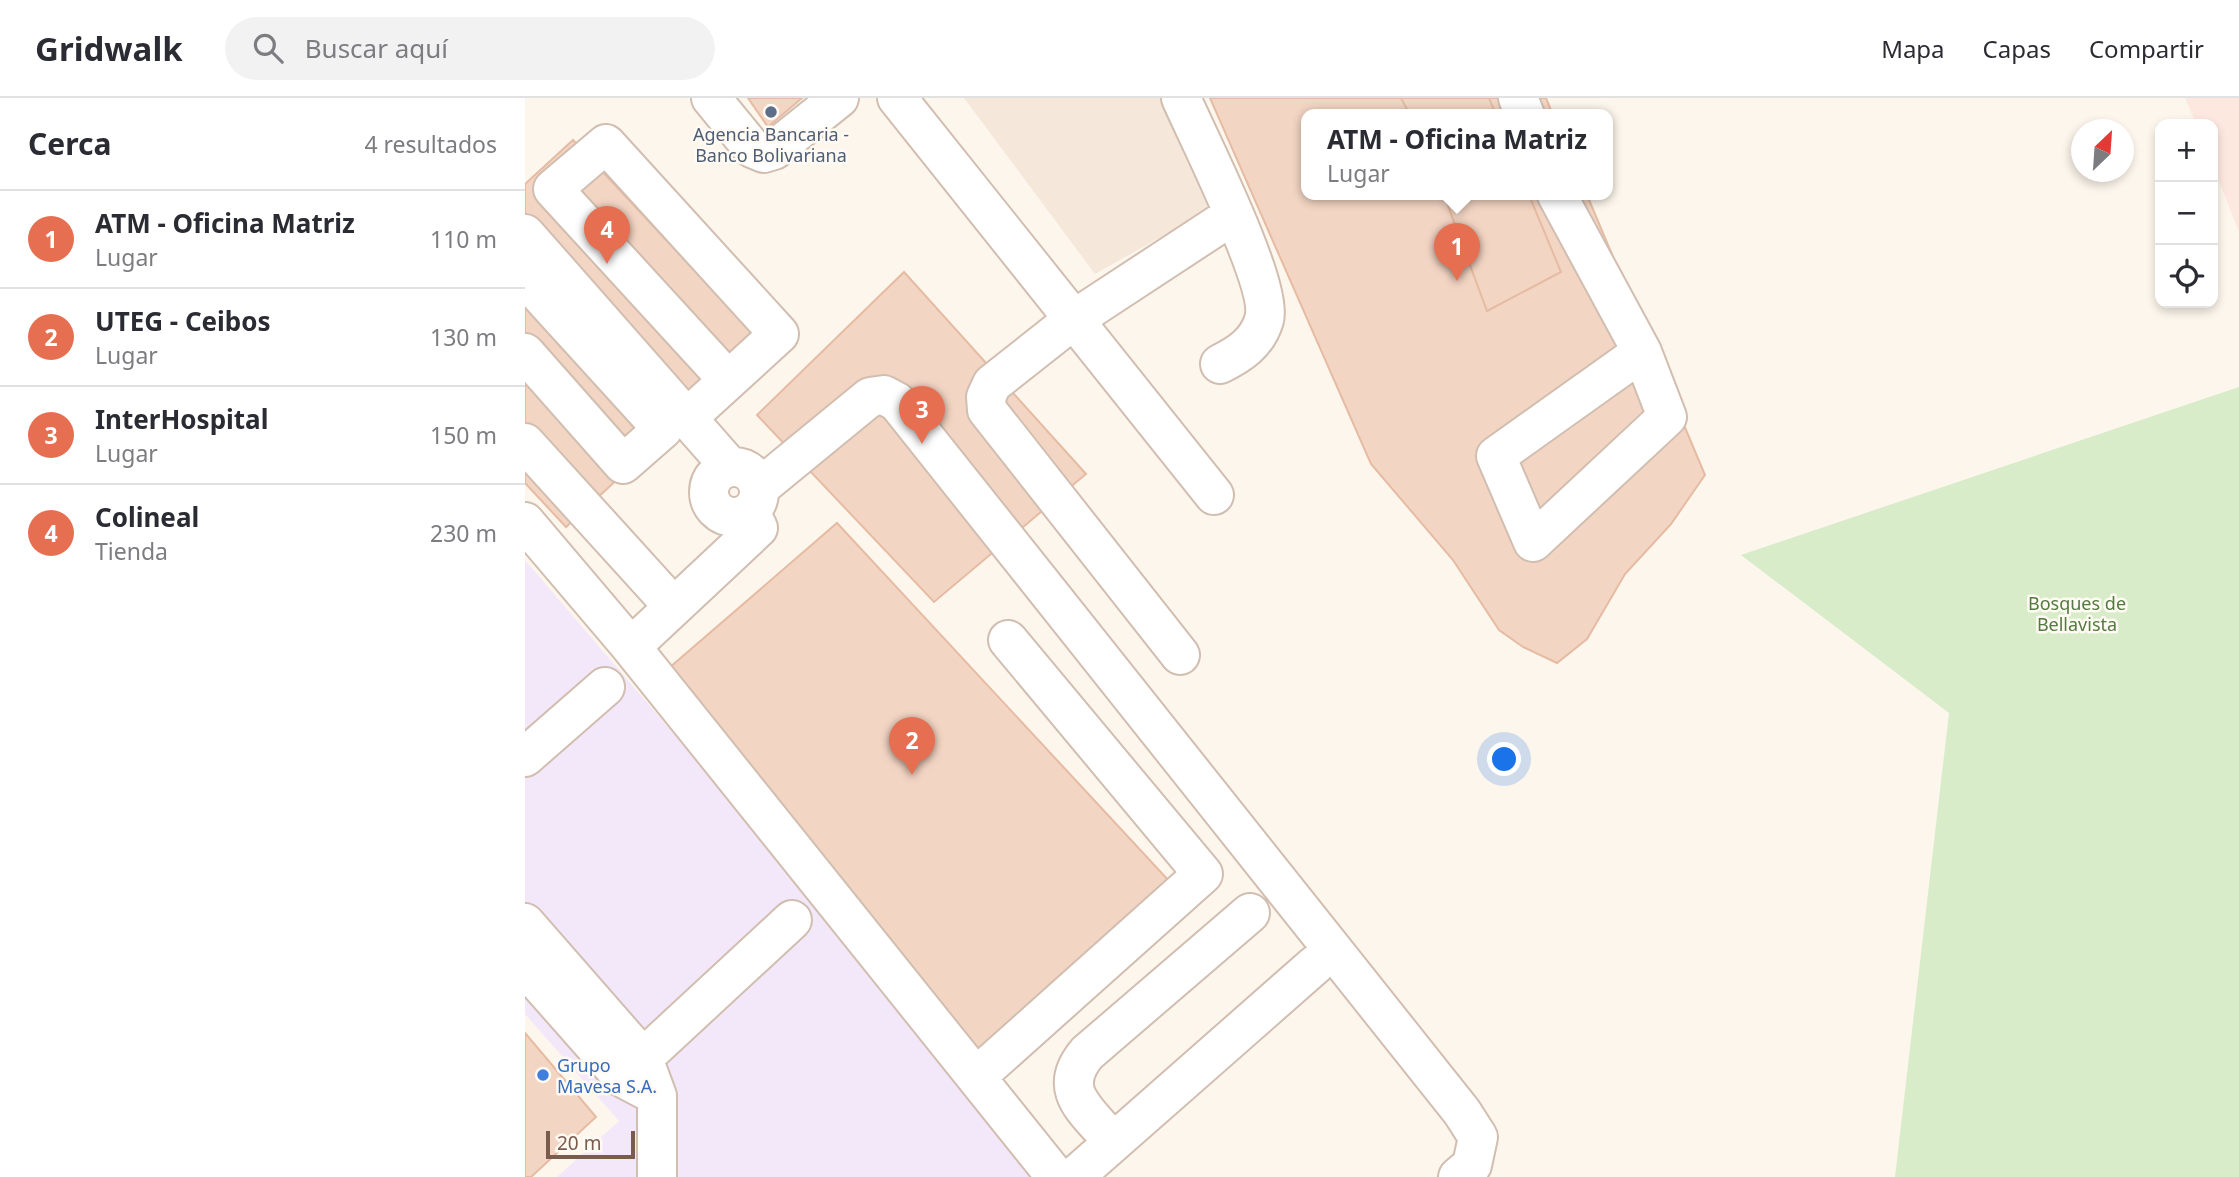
<!DOCTYPE html>
<html lang="es">
<meta charset="utf-8">
<style>
body{margin:0;font-family:"Noto Sans",sans-serif;background:#f2f2f3;color:#2b2b33}
.controls{position:absolute;right:21px;top:21px;display:grid;overflow:hidden;border-radius:14px;box-shadow:0 4px 10px #0003}
.controls button{width:63px;height:63px;display:grid;place-items:center;padding:0;border:0;border-bottom:2px solid #e1e1e2;background:#fff;color:#2b2b33;font:35px sans-serif}
.compass{position:absolute;left:1546px;top:21px;width:63px;height:63px;border-radius:50%;background:#fff;box-shadow:0 4px 10px #0003;rotate:25deg}
.scale{position:absolute;left:21px;bottom:18px;width:89px;box-sizing:border-box;padding-left:7px;border:4px solid #7a5c4d;border-top:0;font-size:19px;line-height:24px;white-space:nowrap;color:#7a5c4d;-webkit-text-stroke:5px #fffaf3;paint-order:stroke}
.you{position:absolute;left:980px;top:662px;width:24px;height:24px;margin:-18px;border:5px solid #fff;border-radius:50%;background:#1a73e8;box-shadow:0 0 0 10px #1a73e833}
.badge{display:grid;place-items:center;width:46px;height:46px;border-radius:50%;background:#e76f51;color:#fff;font-size:23px;font-weight:700}
.pin{position:absolute;translate:-50% -58px;filter:drop-shadow(0 2px 4px #0008)}
.pin::after{content:'';position:absolute;top:37px;width:24px;height:21px;background:inherit;clip-path:polygon(0 0,100% 0,50% 100%)}
.popup{position:absolute;left:776px;top:11px;width:312px;height:91px;box-sizing:border-box;display:grid;place-content:center;border-radius:14px;background:#fff;filter:drop-shadow(0 2px 5px #0005);font-size:23px;white-space:nowrap;color:#7c7c81}
.popup b{font-size:26px;color:#2b2b33}
.popup::after{content:'';position:absolute;left:50%;top:100%;margin-left:-14px;border:14px solid transparent;border-top-color:#fff}
.list{margin:0;padding:0;list-style:none}
h2{display:flex;justify-content:space-between;align-items:center;height:91px;margin:0;padding:0 28px;font-size:30px}
h2 small{font-size:23px;font-weight:400;color:#7c7c81}
.list li{display:grid;grid-template-columns:46px 1fr auto;gap:21px;align-items:center;box-sizing:border-box;height:98px;padding:0 28px;border-top:2px solid #e1e1e2}
.list b{display:block;font-size:26px;white-space:nowrap}
.list p{margin:0;font-size:23px;white-space:nowrap;color:#7c7c81}
.list em{font-size:23px;font-style:normal;color:#7c7c81}
.icon{flex:none;width:38px;height:38px;fill:none;stroke:currentColor;stroke-width:2;stroke-linecap:round;stroke-linejoin:round}
.map{position:relative;flex:none;width:1714px;height:1079px;overflow:hidden}
header{display:flex;align-items:center;gap:42px;box-sizing:border-box;height:98px;padding:0 35px;background:#fff;border-bottom:2px solid #e1e1e2}
header strong{font-size:33px}
nav{display:flex;gap:38px;margin-inline-start:auto;font-size:24px}
.search{width:490px;height:63px;background:#f2f2f3;display:flex;align-items:center;gap:18px;box-sizing:border-box;padding:0 24px;border-radius:38px;color:#7c7c81;font-size:26px}
main{display:flex}
aside{flex:1;background:#fff}
.map>svg:first-child{display:block}
.residential{fill:#f5e8da}
.commercial{fill:#fde8e0}
.education{fill:#f3e8fa}
.green{fill:#d8ecc9}
.building{fill:#f3d5c3;stroke:#e6bba3;stroke-width:2}
.lines{fill:none;stroke-linecap:round;stroke-linejoin:round}
.minor-casing{stroke:#d1beb0;stroke-width:42}
.minor{stroke:#fff;stroke-width:38}
.service-dot{fill:#5c6f8a;stroke:#fffaf3;stroke-width:2.5}
.shop-dot{fill:#3f7fe0;stroke:#fffaf3;stroke-width:2.5}
.labels{text-anchor:middle;dominant-baseline:central;stroke-width:5;stroke-linejoin:round;paint-order:stroke}
.service-label{font-size:18px;fill:#4e5e75;stroke:#fffaf3}
.park-label{font-size:18px;fill:#537a41;stroke:#fffaf3}
.shop-label{font-size:18px;fill:#366cbe;stroke:#fffaf3;text-anchor:start}
</style>
<header>
<strong>Gridwalk</strong>
<div class="search"><svg class="icon" aria-label="search" viewBox="0 0 24 24"><circle cx="10" cy="10" r="6"/><path d="M15 15l6 6"/></svg>Buscar aquí</div>
<nav><a>Mapa</a><a>Capas</a><a>Compartir</a></nav>
</header>
<main>
<aside>
<h2>Cerca<small>4 resultados</small></h2>
<ul class="list">
<li><span class="badge">1</span><div><b>ATM - Oficina Matriz</b><p>Lugar</p></div><em>110 m</em></li>
<li><span class="badge">2</span><div><b>UTEG - Ceibos</b><p>Lugar</p></div><em>130 m</em></li>
<li><span class="badge">3</span><div><b>InterHospital</b><p>Lugar</p></div><em>150 m</em></li>
<li><span class="badge">4</span><div><b>Colineal</b><p>Tienda</p></div><em>230 m</em></li>
</ul>
</aside>
<div class="map">
<svg width="1714" height="1079" viewBox="0 0 1714 1079">
<rect width="100%" height="100%" fill="#fdf6ec"/>
<path class="residential" d="M 439,0 L 638,0 L 691,108 L 570,176 Z"/>
<path class="commercial" d="M 1660,0 L 1714,0 L 1714,134 L 1688,68 L 1688,26 L 1671,26 Z"/>
<path class="education" d="M 0,462 L 528,1079 L 32,1079 L 94,1023 L 0,916 Z"/>
<path class="green" d="M 1714,289 L 1714,1079 L 1370,1079 L 1424,615 L 1216,457 Z"/>
<path class="building" d="M 223,0 L 277,0 L 243,29 Z
M 685,0 L 1021,0 L 1028,17 L 782,17 L 782,97 L 1062,97 L 1180,377 L 1146,426 L 1100,476 L 1062,541 L 1032,565 L 998,549 L 974,532 L 928,462 L 846,366 Z
M 876,0 L 964,0 L 971,17 L 885,17 Z
M 48,42 L 238,246 L 41,429 L 0,385 L 0,86 Z
M 919,97 L 1004,97 L 1036,174 L 962,213 Z
M 379,174 L 561,376 L 409,504 L 232,317 Z
M 312,425 L 645,784 L 452,959 L 143,571 Z
M 0,935 L 71,1019 L 6,1079 L 0,1079 Z"/>
<g class="lines">
<defs>
<path id="minor" d="M 186,0 L 227,50 L 239,55 L 249,52 L 314,0
M 372,0 L 689,397
M 656,0 C 673,39 749,188 739,222 C 732,245 715,256 695,266
M 993,0 L 1000,17
M 1032,97 L 1117,254 L 1142,319 L 1008,444 L 971,358 L 1117,254
M 0,136 L 205,369
M 0,180 L 131,324
M 0,255 L 98,366 L 138,331
M 162,320 L 254,236 L 81,46 L 28,91 L 203,282
M 0,345 L 148,508
M184 394a25 25 0 1 1 50 0a25 25 0 1 1-50 0Z
M 234,390 L 345,299 L 359,297 L 372,304 L 937,1014 L 953,1039 L 947,1067 L 933,1079
M 0,424 L 106,549 L 531,1079
M 106,549 L 233,430 L 225,414
M 655,557 L 462,312 L 461,299 L 467,286 L 548,222 L 708,117
M 0,659 L 80,589
M 0,825 L 118,960 L 132,998 L 132,1079
M 0,869 L 98,980 L 132,998
M 118,960 L 267,822
M 451,979 L 678,776 L 483,542
M 588,1044 C 563,1013 530,993 562,955 L 725,815
M 549,1079 L 790,867"/>
</defs>
<use href="#minor" class="minor-casing"/>
<use href="#minor" class="minor"/>
</g>
<circle class="service-dot" cx="246" cy="14" r="7"/>
<circle class="shop-dot" cx="18" cy="977" r="7"/>
<g class="labels">
<g class="service-label">
<text x="246" y="36">Agencia Bancaria -<tspan x="246" dy="21">Banco Bolivariana</tspan></text>
</g>
<g class="park-label">
<text x="1552" y="505">Bosques de<tspan x="1552" dy="21">Bellavista</tspan></text>
</g>
<g class="shop-label">
<text x="32" y="967">Grupo<tspan x="32" dy="21">Mavesa S.A.</tspan></text>
</g>
</g>
</svg>
<div class="controls">
<button>+</button>
<button>−</button>
<button><svg class="icon" aria-label="locate" viewBox="0 0 24 24"><circle cx="12" cy="12" r="6"/><path d="M12 2v4M12 18v4M2 12h4M18 12h4"/></svg></button>
</div>
<svg class="compass" viewBox="-18 -18 36 36"><path d="M0-13l5 13h-10z" fill="#e53935"/><path d="M0 13l5-13h-10z" fill="#7c7c81"/></svg>
<div class="scale">20 m</div>
<div class="you"></div>
<div class="pin badge" style="left:932px;top:183px">1</div>
<div class="popup"><b>ATM - Oficina Matriz</b>Lugar</div>
<div class="pin badge" style="left:387px;top:677px">2</div>
<div class="pin badge" style="left:397px;top:346px">3</div>
<div class="pin badge" style="left:82px;top:166px">4</div>
</div>
</main>
